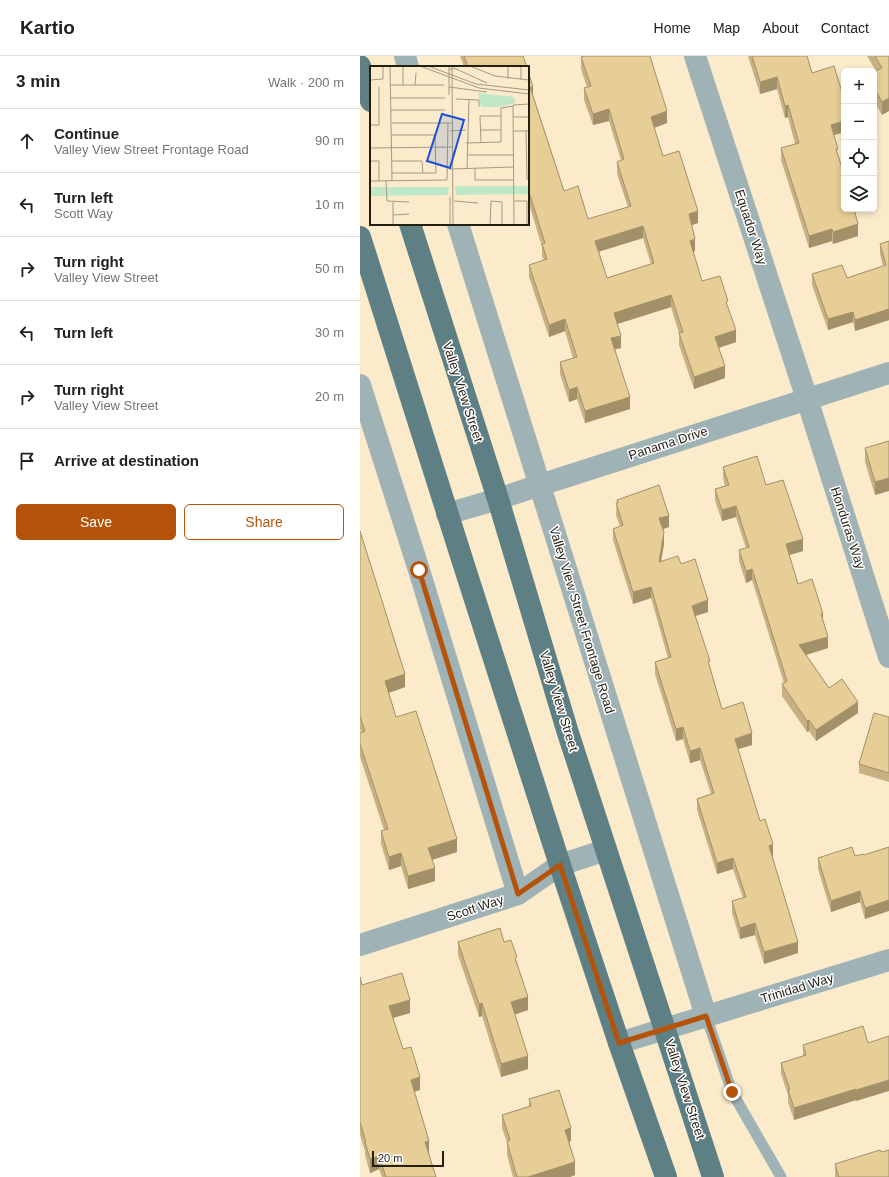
<!DOCTYPE html>
<meta charset="utf-8">
<style>
body{margin:0;font-family:Arial,sans-serif;background:#f6f6f6;color:#202124}
.controls{position:absolute;right:12px;top:12px;display:grid;overflow:hidden;border-radius:6px;box-shadow:0 2px 6px #0003}
.controls button{width:36px;height:36px;display:grid;place-items:center;padding:0;border:0;border-bottom:1px solid #e0e0e0;background:#fff;color:#202124;font:20px sans-serif}
.scale{position:absolute;left:12px;bottom:10px;width:72px;box-sizing:border-box;padding-left:4px;border:2px solid #241f13;border-top:0;font-size:11px;line-height:14px;white-space:nowrap;color:#241f13;-webkit-text-stroke:3px #fff;paint-order:stroke}
.stop{position:absolute;width:12px;height:12px;margin:-9px;border:3px solid #b45309;border-radius:50%;background:#fff}
.stop.end{background:#b45309;border-color:#fff;box-shadow:0 1px 4px #0008}
.list{margin:0;padding:0;list-style:none}
h2{display:flex;justify-content:space-between;align-items:center;height:52px;margin:0;padding:0 16px;font-size:17px}
h2 small{font-size:13px;font-weight:400;color:#757577}
.list li{display:grid;grid-template-columns:26px 1fr auto;gap:12px;align-items:center;box-sizing:border-box;height:64px;padding:0 16px;border-top:1px solid #e0e0e0}
.list b{display:block;font-size:15px;white-space:nowrap}
.list p{margin:0;font-size:13px;white-space:nowrap;color:#757577}
.list em{font-size:13px;font-style:normal;color:#757577}
.actions{display:flex;gap:8px;padding:12px 16px}
.actions a{flex:1;padding:9px 0;border:1px solid #b45309;border-radius:6px;text-align:center;font-size:14px;color:#b45309}
.actions .main{background:#b45309;color:#fff}
.icon{flex:none;width:22px;height:22px;fill:none;stroke:currentColor;stroke-width:2;stroke-linecap:round;stroke-linejoin:round}
.map{position:relative;flex:none;width:529px;height:1121px;overflow:hidden}
header{display:flex;align-items:center;gap:24px;box-sizing:border-box;height:56px;padding:0 20px;background:#fff;border-bottom:1px solid #e0e0e0}
header strong{font-size:19px}
nav{display:flex;gap:22px;margin-inline-start:auto;font-size:14px}
main{display:flex}
aside{flex:1;background:#fff}
.map>svg:first-child{display:block}
.lines{fill:none;stroke-linecap:round;stroke-linejoin:round}
.lane{stroke:#9fb2b5;stroke-width:11}
.street{stroke:#9fb2b5;stroke-width:22}
.primary{stroke:#5e8085;stroke-width:22}
.wall{fill:#c7b081;fill-rule:evenodd}
.shaded-wall{fill:#a29069}
.building{fill:#e7cd96;stroke:#a29069;fill-rule:evenodd}
.route{stroke:#b45309;stroke-width:5}
.labels{text-anchor:middle;dominant-baseline:central;stroke-width:3;stroke-linejoin:round;paint-order:stroke}
.street-label{font-size:13px;fill:#241f13;stroke:#fff}
.inset-road{fill:none;stroke:#a59981;stroke-width:1}
.view{fill:#1d4ed8;fill-opacity:0.15;stroke:#1d4ed8;stroke-width:2}
.inset-edge{fill:none;stroke:#241f13;stroke-width:2}
</style>
<header>
<strong>Kartio</strong>
<nav><a>Home</a><a>Map</a><a>About</a><a>Contact</a></nav>
</header>
<main>
<aside>
<h2>3 min<small>Walk · 200 m</small></h2>
<ul class="list">
<li><svg class="icon" aria-label="ahead" viewBox="0 0 24 24"><path d="M12 20V5M6 11l6-6 6 6"/></svg><div><b>Continue</b><p>Valley View Street Frontage Road</p></div><em>90 m</em></li>
<li><svg class="icon" aria-label="left" viewBox="0 0 24 24"><path d="M17 20v-9H6M10 6l-5 5 5 5"/></svg><div><b>Turn left</b><p>Scott Way</p></div><em>10 m</em></li>
<li><svg class="icon" aria-label="right" viewBox="0 0 24 24"><path d="M7 20v-9h11M14 6l5 5-5 5"/></svg><div><b>Turn right</b><p>Valley View Street</p></div><em>50 m</em></li>
<li><svg class="icon" aria-label="left" viewBox="0 0 24 24"><path d="M17 20v-9H6M10 6l-5 5 5 5"/></svg><div><b>Turn left</b></div><em>30 m</em></li>
<li><svg class="icon" aria-label="right" viewBox="0 0 24 24"><path d="M7 20v-9h11M14 6l5 5-5 5"/></svg><div><b>Turn right</b><p>Valley View Street</p></div><em>20 m</em></li>
<li><svg class="icon" aria-label="arrive" viewBox="0 0 24 24"><path d="M6 21V4h12l-3 4 3 4H6"/></svg><div><b>Arrive at destination</b></div></li>
</ul>
<div class="actions"><a class="main">Save</a><a>Share</a></div>
</aside>
<div class="map">
<svg width="529" height="1121" viewBox="0 0 529 1121">
<rect width="100%" height="100%" fill="#fbebcb"/>
<g class="lines">
<path class="lane" d="M 346,960 L 372,1036 L 421,1121"/>
<path class="street" d="M 45,0 L 48,11
M 335,0 L 447,343 L 529,601
M 98,168 L 346,960
M 0,329 L 59,514 L 158,838
M 87,458 L 138,443 L 180,429 L 529,317
M 0,889 L 158,838 L 200,809 L 246,794
M 259,987 L 529,904"/>
<path class="primary" d="M 0,10 L 11,45
M 50,168 L 138,443 L 208,677 L 353,1121
M 0,181 L 101,500 L 200,809 L 259,987 L 306,1121"/>
</g>
<path class="wall" d="M 100,0 L 163,0 L 167,11 L 104,11 Z
M 388,0 L 447,0 L 452,17 L 484,76 L 474,79 L 478,100 L 495,153 L 495,157 L 498,180 L 473,188 L 472,185 L 449,192 L 421,104 L 421,92 L 435,88 L 428,61 L 425,62 L 417,33 L 400,38 Z
M 507,0 L 529,0 L 522,59 L 514,45 L 514,16 L 516,15 Z
M 221,1 L 307,67 L 294,72 L 303,100 L 338,167 L 332,169 L 335,195 L 333,196 L 342,225 L 368,250 L 376,286 L 359,292 L 365,322 L 334,333 L 319,289 L 319,277 L 311,251 L 257,268 L 261,292 L 255,293 L 270,353 L 225,367 L 217,343 L 209,346 L 200,318 L 200,306 L 213,302 L 205,275 L 189,281 L 169,221 L 169,209 L 184,204 L 182,200 L 182,191 L 170,151 L 168,152 L 173,39 L 204,135 L 228,163 L 268,151 L 257,118 L 257,106 L 261,104 L 249,65 L 233,69 L 224,44 L 224,32 L 227,31 L 221,13 ZM 283,182 L 291,208 L 247,222 L 239,195 Z
M 529,185 L 529,264 L 495,275 L 493,266 L 468,274 L 452,229 L 452,218 L 487,222 L 523,210 L 520,198 L 520,188 Z
M 529,385 L 515,439 L 505,406 L 505,392 Z
M 363,411 L 406,429 L 443,495 L 429,499 L 438,528 L 463,566 L 468,592 L 446,599 L 469,632 L 498,657 L 456,685 L 449,675 L 447,676 L 422,640 L 422,628 L 424,627 L 392,524 L 386,527 L 379,505 L 379,494 L 386,492 L 376,461 L 362,465 L 355,445 L 355,433 L 365,430 L 363,422 Z
M 257,444 L 309,471 L 303,473 L 304,488 L 301,505 L 321,508 L 348,556 L 335,560 L 350,612 L 362,653 L 392,689 L 378,693 L 400,765 L 413,800 L 412,800 L 438,897 L 404,908 L 395,879 L 380,883 L 372,857 L 372,845 L 383,842 L 373,813 L 357,818 L 337,754 L 337,743 L 351,738 L 340,704 L 330,707 L 323,683 L 316,685 L 295,618 L 295,606 L 308,602 L 291,542 L 273,548 L 253,484 L 253,473 L 260,470 L 256,459 Z
M 0,475 L 45,631 L 29,637 L 36,661 L 97,796 L 72,804 L 75,825 L 48,833 L 41,810 L 29,814 L 21,788 L 21,775 L 24,774 L 0,701 L 0,677 L 1,676 L 0,673 Z
M 529,661 L 529,726 L 499,717 L 499,708 Z
M 529,791 L 505,863 L 500,846 L 471,856 L 458,813 L 458,802 L 504,799 Z
M 98,886 L 144,886 L 157,906 L 168,954 L 154,958 L 168,1013 L 141,1021 L 122,960 L 119,961 L 98,899 Z
M 0,921 L 2,929 L 50,957 L 33,962 L 43,993 L 60,1034 L 54,1035 L 69,1098 L 76,1121 L 22,1121 L 19,1113 L 10,1117 L 5,1099 L 5,1095 L 0,1079 Z
M 503,970 L 496,1045 L 496,1044 L 434,1064 L 428,1046 L 428,1039 L 421,1018 L 421,1007 L 443,1000 L 443,989 Z
M 169,1043 L 211,1085 L 209,1086 L 215,1119 L 210,1121 L 153,1121 L 147,1099 L 147,1086 L 142,1072 L 142,1059 L 169,1050 Z
M 521,1096 L 529,1121 L 475,1121 L 475,1108 Z"/>
<path class="shaded-wall" d="M 417,21 L 417,33 L 400,38 L 400,26 Z
M 170,31 L 173,31 L 173,43 Z
M 529,42 L 529,55 L 522,59 L 522,46 Z
M 428,49 L 428,61 L 425,62 L 425,50 Z
M 249,53 L 249,65 L 233,69 L 233,58 Z
M 307,55 L 307,67 L 291,73 L 291,61 Z
M 484,65 L 484,76 L 471,80 L 471,69 Z
M 170,139 L 170,151 L 168,152 L 168,140 Z
M 338,155 L 338,167 L 329,170 L 329,158 Z
M 498,168 L 498,180 L 473,188 L 473,176 Z
M 283,170 L 283,182 L 235,197 L 235,185 Z
M 472,173 L 472,185 L 449,192 L 449,180 Z
M 335,183 L 335,195 L 330,197 L 330,185 Z
M 311,239 L 311,251 L 254,269 L 254,257 Z
M 529,253 L 529,264 L 495,275 L 495,264 Z
M 493,256 L 493,266 L 468,274 L 468,263 Z
M 205,263 L 205,275 L 189,281 L 189,269 Z
M 376,274 L 376,286 L 355,293 L 355,281 Z
M 261,280 L 261,292 L 251,294 L 251,282 Z
M 365,310 L 365,322 L 334,333 L 334,321 Z
M 217,331 L 217,343 L 209,346 L 209,334 Z
M 270,341 L 270,353 L 225,367 L 225,355 Z
M 529,422 L 529,435 L 515,439 L 515,426 Z
M 376,450 L 376,461 L 362,465 L 362,454 Z
M 309,460 L 309,471 L 299,474 L 299,462 Z
M 304,476 L 304,488 L 299,517 L 299,506 Z
M 443,483 L 443,495 L 426,500 L 426,488 Z
M 392,513 L 392,524 L 386,527 L 386,515 Z
M 291,531 L 291,542 L 273,548 L 273,536 Z
M 348,544 L 348,556 L 332,561 L 332,550 Z
M 461,558 L 463,558 L 463,569 Z
M 468,581 L 468,592 L 439,601 L 439,589 Z
M 45,618 L 45,631 L 25,638 L 25,625 Z
M 498,646 L 498,657 L 456,685 L 456,674 Z
M 449,664 L 449,675 L 447,676 L 447,665 Z
M 323,671 L 323,683 L 316,685 L 316,673 Z
M 392,677 L 392,689 L 375,694 L 375,683 Z
M 340,692 L 340,704 L 330,707 L 330,695 Z
M 97,783 L 97,796 L 68,805 L 68,792 Z
M 413,788 L 413,800 L 409,801 L 409,790 Z
M 41,797 L 41,810 L 29,814 L 29,801 Z
M 373,802 L 373,813 L 357,818 L 357,807 Z
M 75,812 L 75,825 L 48,833 L 48,820 Z
M 500,835 L 500,846 L 471,856 L 471,845 Z
M 529,844 L 529,855 L 505,863 L 505,852 Z
M 395,867 L 395,879 L 380,883 L 380,872 Z
M 438,886 L 438,897 L 404,908 L 404,896 Z
M 168,941 L 168,954 L 151,960 L 151,946 Z
M 50,944 L 50,957 L 29,963 L 29,950 Z
M 122,947 L 122,960 L 119,961 L 119,948 Z
M 168,1000 L 168,1013 L 141,1021 L 141,1008 Z
M 60,1021 L 60,1034 L 51,1037 L 51,1024 Z
M 529,1024 L 529,1035 L 496,1045 L 496,1034 Z
M 496,1033 L 496,1044 L 434,1064 L 434,1052 Z
M 211,1072 L 211,1085 L 205,1087 L 205,1074 Z
M 69,1085 L 69,1098 L 65,1099 L 65,1086 Z
M 19,1100 L 19,1113 L 10,1117 L 10,1103 Z
M 215,1106 L 215,1119 L 210,1121 L 168,1121 Z"/>
<path class="building" d="M 104,0 L 163,0 L 167,11 L 108,11 Z
M 224,0 L 290,0 L 307,55 L 291,61 L 303,100 L 319,95 L 338,155 L 329,158 L 335,183 L 330,185 L 342,225 L 360,220 L 368,245 L 366,246 L 376,274 L 355,281 L 365,310 L 334,321 L 319,277 L 323,276 L 311,239 L 254,257 L 261,280 L 251,282 L 270,341 L 225,355 L 217,331 L 209,334 L 200,306 L 217,301 L 205,263 L 189,269 L 169,209 L 187,203 L 182,188 L 185,187 L 170,139 L 168,140 L 168,15 L 173,31 L 170,31 L 204,135 L 218,130 L 228,163 L 271,150 L 257,106 L 264,103 L 249,53 L 233,58 L 224,32 L 231,30 L 221,1 ZM 283,170 L 294,207 L 247,222 L 235,185 Z
M 392,0 L 447,0 L 452,17 L 474,10 L 482,36 L 484,35 L 484,65 L 471,69 L 478,93 L 476,93 L 484,118 L 484,153 L 494,153 L 498,168 L 473,176 L 472,173 L 449,180 L 421,92 L 439,87 L 428,49 L 425,50 L 417,21 L 400,26 Z
M 515,0 L 529,0 L 529,42 L 522,46 L 514,32 L 514,16 L 522,12 Z
M 529,185 L 529,253 L 495,264 L 493,256 L 468,263 L 452,218 L 482,209 L 487,222 L 526,209 L 520,188 Z
M 529,385 L 529,422 L 515,426 L 505,392 Z
M 397,400 L 406,429 L 423,424 L 443,483 L 426,488 L 438,528 L 452,523 L 463,558 L 461,558 L 468,581 L 439,589 L 469,632 L 482,623 L 498,646 L 456,674 L 449,664 L 447,665 L 422,628 L 427,625 L 392,513 L 386,515 L 379,494 L 389,491 L 376,450 L 362,454 L 355,433 L 369,429 L 363,411 Z
M 299,429 L 309,460 L 299,462 L 304,476 L 299,506 L 318,500 L 321,508 L 335,503 L 348,544 L 332,550 L 350,605 L 348,605 L 362,653 L 383,646 L 392,677 L 375,683 L 400,765 L 405,763 L 413,788 L 409,790 L 438,886 L 404,896 L 395,867 L 380,872 L 372,845 L 386,841 L 373,802 L 357,807 L 337,743 L 354,737 L 340,692 L 330,695 L 323,671 L 316,673 L 295,606 L 311,601 L 291,531 L 273,536 L 253,473 L 263,469 L 256,447 L 258,447 L 257,444 Z
M 0,475 L 45,618 L 25,625 L 36,661 L 56,655 L 97,783 L 68,792 L 75,812 L 48,820 L 41,797 L 29,801 L 21,775 L 28,773 L 0,688 L 0,677 L 5,675 L 0,660 Z
M 514,657 L 529,661 L 529,717 L 499,708 Z
M 492,791 L 495,800 L 503,798 L 504,799 L 529,791 L 529,844 L 505,852 L 500,835 L 471,845 L 458,802 Z
M 140,872 L 144,886 L 151,884 L 157,901 L 155,902 L 168,941 L 151,946 L 168,1000 L 141,1008 L 122,947 L 119,948 L 98,886 Z
M 42,917 L 50,944 L 29,950 L 43,993 L 51,991 L 60,1021 L 51,1024 L 69,1085 L 65,1086 L 76,1121 L 26,1121 L 19,1100 L 10,1103 L 5,1086 L 6,1086 L 0,1066 L 0,921 L 2,929 Z
M 503,970 L 508,987 L 529,980 L 529,1024 L 496,1034 L 496,1033 L 434,1052 L 428,1034 L 430,1034 L 421,1007 L 446,999 L 443,989 Z
M 199,1034 L 211,1072 L 205,1074 L 215,1106 L 168,1121 L 157,1121 L 147,1086 L 150,1084 L 142,1059 L 171,1050 L 169,1043 Z
M 520,1094 L 521,1096 L 529,1094 L 529,1121 L 479,1121 L 475,1108 Z"/>
<g class="lines">
<path class="route" d="M 59,514 L 158,838 L 200,809 L 259,987 L 346,960 L 372,1036"/>
</g>
<g class="labels">
<g class="street-label">
<text transform="translate(391 171) rotate(72)">Equador Way</text>
<text transform="translate(103 336) rotate(72)">Valley View Street</text>
<text transform="translate(308 387) rotate(-18)">Panama Drive</text>
<text transform="translate(488 472) rotate(72)">Honduras Way</text>
<text transform="translate(222 564) rotate(73)">Valley View Street Frontage Road</text>
<text transform="translate(199 645) rotate(73)">Valley View Street</text>
<text transform="translate(115 852) rotate(-18)">Scott Way</text>
<text transform="translate(437 932) rotate(-17)">Trinidad Way</text>
<text transform="translate(325 1033) rotate(72)">Valley View Street</text>
</g>
</g>
<g transform="translate(10 10)">
<rect width="159" height="159" fill="#fbebcb"/>
<path d="M 108,27 L 144,31 L 145,37 L 130,41 L 111,41 ZM 85,120 L 159,120 L 159,128 L 86,129 ZM 0,121 L 79,121 L 78,129 L 0,130 Z" fill="#bee8c8"/>
<path class="inset-road" d="M 20,0 L 22,115M 50,0 L 109,22 L 159,28M 58,0 L 106,18 L 159,24M 79,0 L 79,29M 82,0 L 83,159M 100,0 L 125,10 L 159,14M 138,0 L 138,13M 151,0 L 151,14M 79,4 L 84,2 L 117,17M 0,14 L 13,13 L 13,0M 21,19 L 74,19M 33,19 L 33,1M 45,19 L 46,7M 79,21 L 117,26M 21,32 L 75,32M 86,33 L 109,34 L 109,41M 21,44 L 75,44M 143,51 L 159,51M 22,57 L 82,57M 0,59 L 9,59 L 9,21M 110,64 L 131,64M 80,65 L 96,64M 143,65 L 159,65M 156,65 L 157,113 L 159,113M 21,69 L 65,69 L 66,107 L 22,107M 96,77 L 131,76 L 131,42 L 143,40M 111,77 L 110,50 L 131,50M 0,82 L 82,81M 97,89 L 143,89M 0,95 L 9,95 L 9,115M 22,95 L 52,95 L 53,107M 105,102 L 105,114 L 144,114M 80,103 L 144,101M 97,103 L 99,33M 0,115 L 77,114 L 78,57M 16,115 L 17,135 L 39,136M 80,131 L 80,159M 84,135 L 108,137M 144,135 L 157,135 L 157,159M 23,136 L 23,159M 23,149 L 39,148M 120,159 L 121,135 L 132,136 L 132,159M 144,159 L 143,39 L 159,38"/>
<path class="view" d="M 72,48 L 94,54 L 80,102 L 57,95 Z"/>
<rect width="159" height="159" class="inset-edge"/>
</g>
</svg>
<div class="controls">
<button>+</button>
<button>−</button>
<button><svg class="icon" aria-label="locate" viewBox="0 0 24 24"><circle cx="12" cy="12" r="6"/><path d="M12 2v4M12 18v4M2 12h4M18 12h4"/></svg></button>
<button><svg class="icon" aria-label="layers" viewBox="0 0 24 24"><path d="M12 4l9 5-9 5-9-5zM3 14l9 5 9-5"/></svg></button>
</div>
<div class="scale">20 m</div>
<div class="stop" style="left:59px;top:514px"></div>
<div class="stop end" style="left:372px;top:1036px"></div>
</div>
</main>
